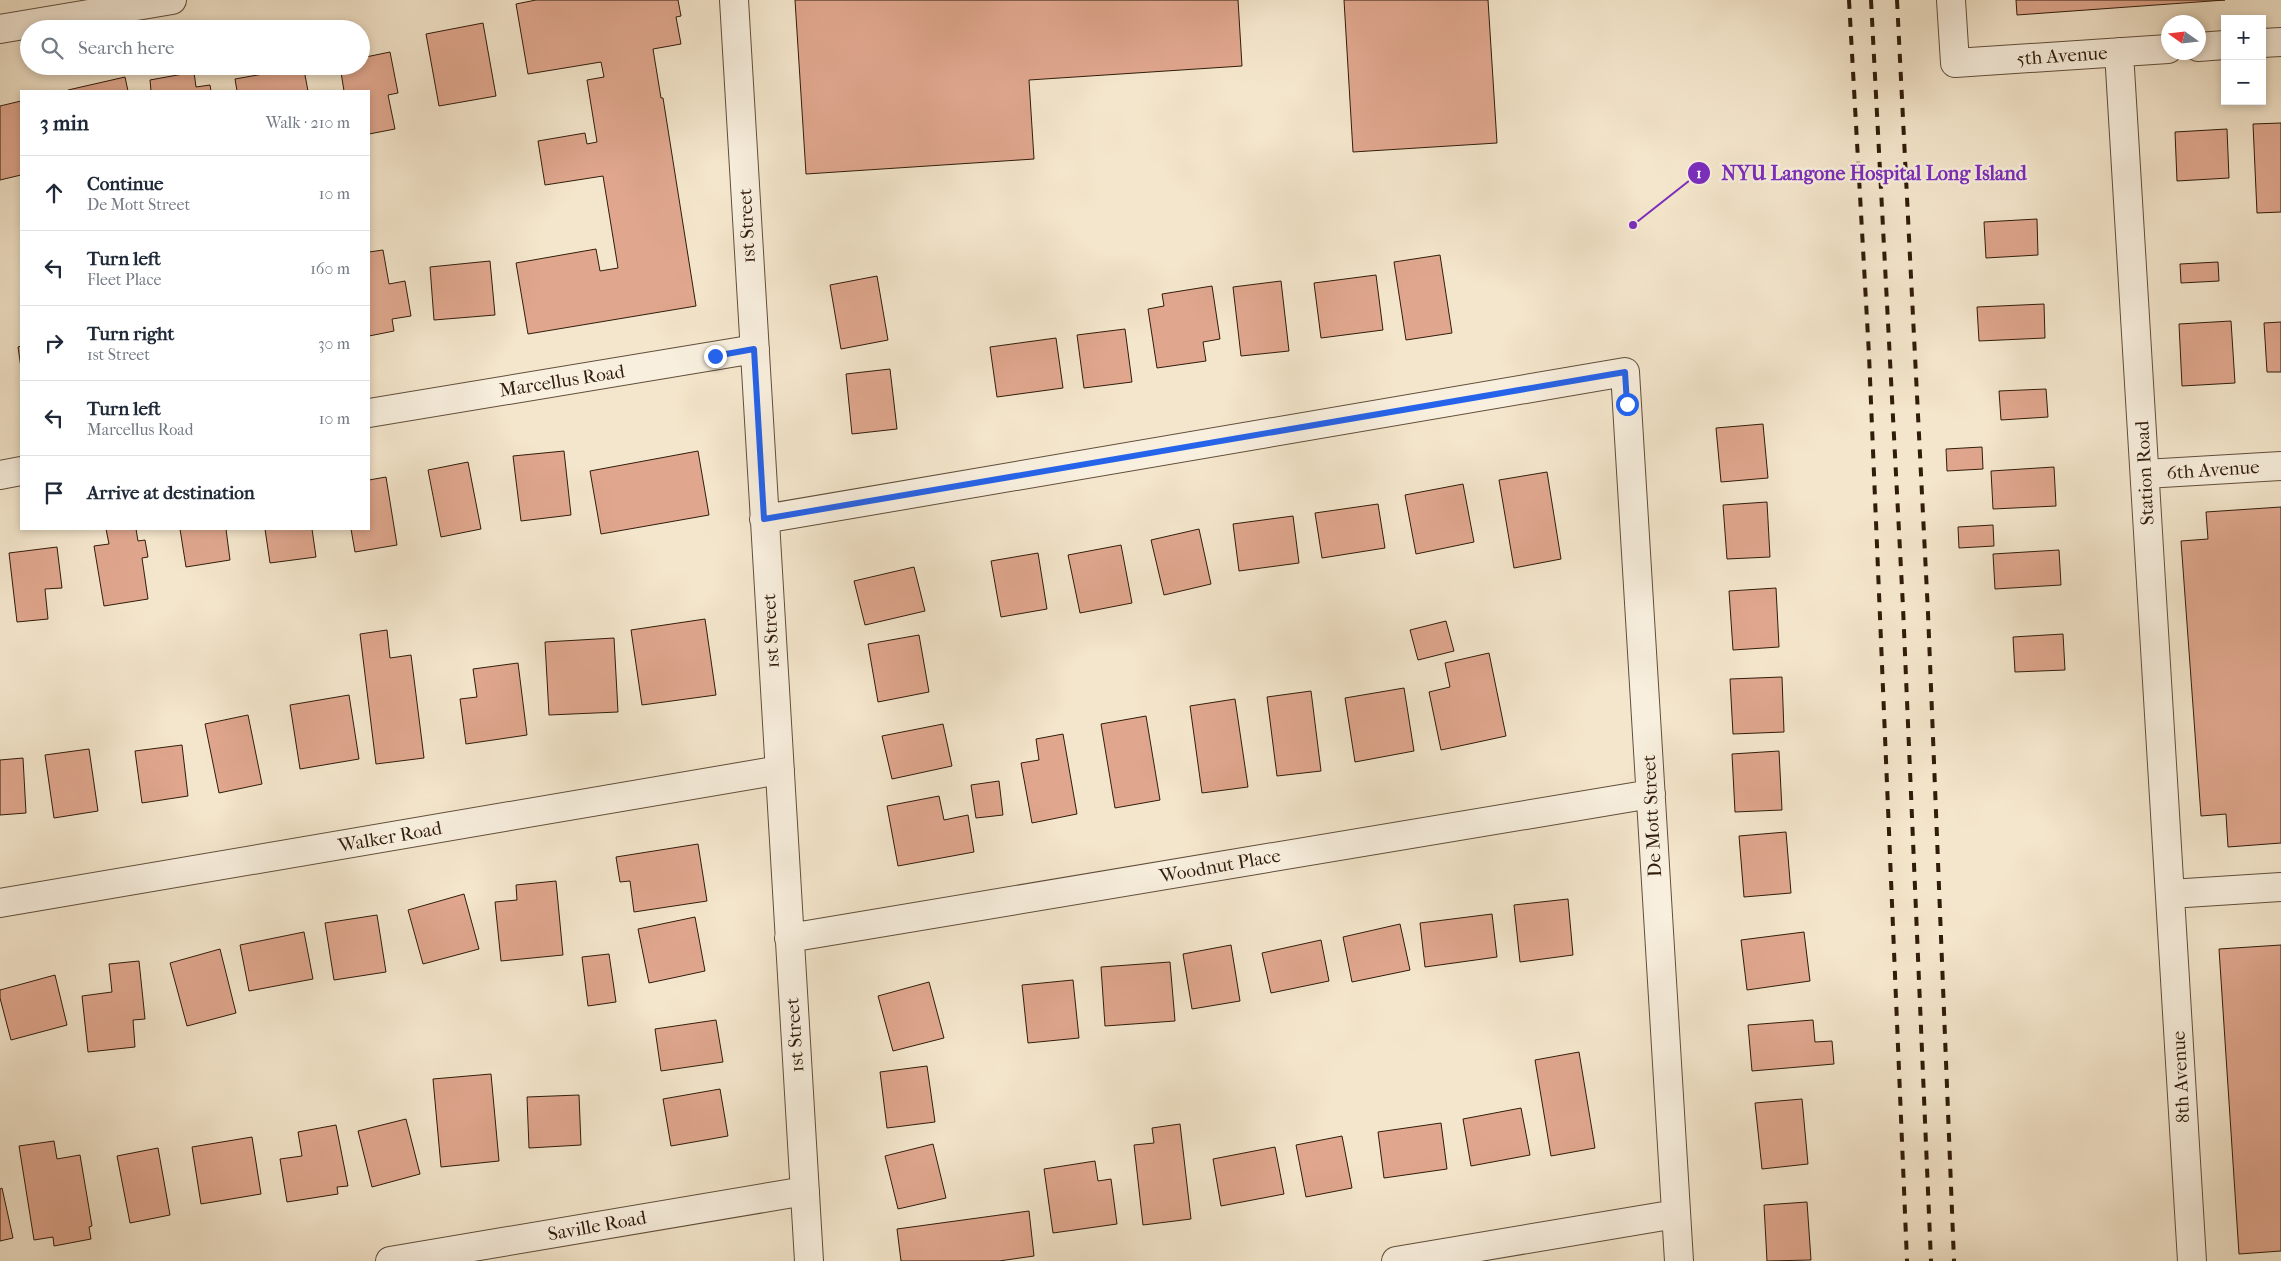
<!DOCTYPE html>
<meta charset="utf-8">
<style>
body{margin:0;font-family:"IM FELL French Canon",serif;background:#f6f6f7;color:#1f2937}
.controls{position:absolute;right:15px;top:15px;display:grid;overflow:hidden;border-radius:0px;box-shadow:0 2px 8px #0003}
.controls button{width:45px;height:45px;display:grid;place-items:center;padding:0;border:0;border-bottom:1px solid #e0e1e3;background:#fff;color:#1f2937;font:25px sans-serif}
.compass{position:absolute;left:2161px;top:15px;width:45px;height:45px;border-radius:50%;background:#fff;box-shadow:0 2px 8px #0003;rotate:284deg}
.stop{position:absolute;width:15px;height:15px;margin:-11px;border:4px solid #2563eb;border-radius:50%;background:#fff}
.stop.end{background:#2563eb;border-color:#fff;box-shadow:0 1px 5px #0008}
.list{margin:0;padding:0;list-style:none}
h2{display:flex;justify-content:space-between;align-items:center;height:65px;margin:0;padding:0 20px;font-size:21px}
h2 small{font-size:16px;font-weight:400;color:#747a83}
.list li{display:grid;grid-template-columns:32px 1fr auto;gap:15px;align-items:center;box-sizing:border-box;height:75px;padding:0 20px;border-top:1px solid #e0e1e3}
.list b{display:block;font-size:19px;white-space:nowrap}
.list p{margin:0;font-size:16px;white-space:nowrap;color:#747a83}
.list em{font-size:16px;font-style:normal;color:#747a83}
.icon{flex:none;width:28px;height:28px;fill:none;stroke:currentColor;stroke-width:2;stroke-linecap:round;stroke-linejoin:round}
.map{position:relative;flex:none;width:2281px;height:1261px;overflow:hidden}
.search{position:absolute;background:#fff;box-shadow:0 2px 8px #0003;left:20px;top:20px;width:350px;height:55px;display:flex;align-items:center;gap:12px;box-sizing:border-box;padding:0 18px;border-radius:28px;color:#747a83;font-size:19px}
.panel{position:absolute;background:#fff;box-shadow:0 2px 8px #0003;left:20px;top:90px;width:350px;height:440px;border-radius:0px}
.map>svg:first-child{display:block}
.building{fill:#e0a78e;stroke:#301c0a}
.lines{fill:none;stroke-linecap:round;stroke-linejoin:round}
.minor-casing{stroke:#614e3a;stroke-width:30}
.minor{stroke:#f8efde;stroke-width:28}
.rail{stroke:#301c0a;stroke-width:4;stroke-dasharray:9 9;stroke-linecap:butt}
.route{stroke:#2563eb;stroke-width:6}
.labels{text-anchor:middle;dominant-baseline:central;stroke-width:5;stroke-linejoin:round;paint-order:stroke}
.street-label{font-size:19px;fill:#301c0a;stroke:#f8efde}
.leader{fill:none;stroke:#7b2cbf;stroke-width:2}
.callout-dot{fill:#7b2cbf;stroke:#f8efde;stroke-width:2}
.mark-label{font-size:15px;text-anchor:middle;font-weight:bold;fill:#fff}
.callout-label{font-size:20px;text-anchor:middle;font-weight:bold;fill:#7b2cbf;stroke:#f8efde;stroke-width:5;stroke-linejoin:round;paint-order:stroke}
</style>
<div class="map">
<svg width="2281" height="1261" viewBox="0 0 2281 1261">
<rect width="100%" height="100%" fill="#f4e6cc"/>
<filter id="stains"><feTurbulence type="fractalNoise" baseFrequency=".004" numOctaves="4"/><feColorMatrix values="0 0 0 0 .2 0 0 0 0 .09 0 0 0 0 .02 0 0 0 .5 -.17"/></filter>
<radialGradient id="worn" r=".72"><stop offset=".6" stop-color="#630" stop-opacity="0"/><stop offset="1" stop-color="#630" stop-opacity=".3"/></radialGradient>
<path class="building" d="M 536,0 L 678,0 L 681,16 L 676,17 L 681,44 L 653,49 L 661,98 L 663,98 L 696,306 L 528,334 L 516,263 L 596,249 L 600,271 L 618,268 L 603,176 L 545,185 L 538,141 L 585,133 L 587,144 L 597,142 L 587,80 L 604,77 L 601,62 L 528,74 L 516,4 Z
M 795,0 L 1238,0 L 1242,66 L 1029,80 L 1034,159 L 806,174 Z
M 1344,0 L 1488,0 L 1497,143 L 1353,152 Z
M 2016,0 L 2225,0 L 2017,15 Z
M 483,23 L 496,96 L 439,106 L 426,34 Z
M 390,52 L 398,93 L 388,95 L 395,129 L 369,134 L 369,91 L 344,91 L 340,66 L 361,66 L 361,58 Z
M 291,69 L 291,72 L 304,70 L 308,91 L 237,91 L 235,79 Z
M 194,72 L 196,87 L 210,85 L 211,91 L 151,91 L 150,80 Z
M 125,77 L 128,91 L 69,91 L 68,90 Z
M 21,101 L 21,175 L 0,180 L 0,106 Z
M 2281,123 L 2281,212 L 2257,213 L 2253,124 Z
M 2227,129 L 2229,178 L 2177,181 L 2175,132 Z
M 2037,219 L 2038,255 L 1986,258 L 1984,222 Z
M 383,250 L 389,284 L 405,281 L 411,316 L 392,319 L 394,331 L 369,336 L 369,252 Z
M 1440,255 L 1452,333 L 1406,340 L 1394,262 Z
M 490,261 L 495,315 L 434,320 L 430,267 Z
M 2218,262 L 2219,281 L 2181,283 L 2180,264 Z
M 1376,275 L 1383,330 L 1321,338 L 1314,283 Z
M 877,276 L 888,340 L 841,349 L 830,285 Z
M 1281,281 L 1289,351 L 1241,356 L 1233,287 Z
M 1212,286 L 1220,339 L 1203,342 L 1206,361 L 1157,368 L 1148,309 L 1164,306 L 1162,294 Z
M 2044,304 L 2045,338 L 1979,341 L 1977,307 Z
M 2231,321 L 2235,383 L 2182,386 L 2179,324 Z
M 2281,322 L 2281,372 L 2267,372 L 2264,323 Z
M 1125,329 L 1132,382 L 1084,388 L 1077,335 Z
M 1056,338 L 1063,388 L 997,397 L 990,347 Z
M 21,346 L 21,368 L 18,347 Z
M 890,369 L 897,429 L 852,434 L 846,374 Z
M 2046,389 L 2048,417 L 2001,420 L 1999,391 Z
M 1763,424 L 1768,478 L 1721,482 L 1716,428 Z
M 1982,447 L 1983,469 L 1947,471 L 1946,449 Z
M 564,451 L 571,515 L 521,521 L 513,456 Z
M 698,451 L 709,515 L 601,534 L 590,471 Z
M 468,462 L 481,529 L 441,537 L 428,470 Z
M 2054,467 L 2056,506 L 1993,509 L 1991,471 Z
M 1547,472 L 1561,559 L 1514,568 L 1499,480 Z
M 386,477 L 397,545 L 355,552 L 351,529 L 369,529 L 369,480 Z
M 1463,484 L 1474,542 L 1416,554 L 1405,495 Z
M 1767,502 L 1770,557 L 1727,559 L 1723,505 Z
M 1378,504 L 1385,548 L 1322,558 L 1315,513 Z
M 2281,507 L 2281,843 L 2228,847 L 2226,814 L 2201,816 L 2181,541 L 2208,539 L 2206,512 Z
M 1293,516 L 1299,563 L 1239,571 L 1233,524 Z
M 1993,525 L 1994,546 L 1959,548 L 1958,527 Z
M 106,529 L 136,529 L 138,541 L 145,540 L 148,557 L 142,558 L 148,599 L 104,606 L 94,546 L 109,544 Z
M 180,529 L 226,529 L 230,560 L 186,567 Z
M 265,529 L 312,529 L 316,557 L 270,563 Z
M 1199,529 L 1211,584 L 1164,595 L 1151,540 Z
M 1121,545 L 1132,603 L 1080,613 L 1068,555 Z
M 57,547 L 62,588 L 45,589 L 48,619 L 17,622 L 9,553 Z
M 2059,550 L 2061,585 L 1995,589 L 1993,554 Z
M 1038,553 L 1047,609 L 1001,617 L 991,561 Z
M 914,567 L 925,611 L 865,625 L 854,581 Z
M 1776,588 L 1779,647 L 1733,650 L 1729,591 Z
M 705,619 L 716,695 L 642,705 L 631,630 Z
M 1446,621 L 1454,651 L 1418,660 L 1410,630 Z
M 387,630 L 390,658 L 411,655 L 424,758 L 376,764 L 360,634 Z
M 2063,634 L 2065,670 L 2015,672 L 2013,637 Z
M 919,635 L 929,692 L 878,702 L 868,644 Z
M 614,638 L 618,712 L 549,715 L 545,642 Z
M 1489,653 L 1506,736 L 1441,750 L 1429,692 L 1450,687 L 1445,663 Z
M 518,663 L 527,735 L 466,744 L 460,699 L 477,697 L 473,669 Z
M 1782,677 L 1784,732 L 1733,734 L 1730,679 Z
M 1404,688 L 1414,751 L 1355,762 L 1345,698 Z
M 1311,691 L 1321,771 L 1277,776 L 1267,697 Z
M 349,695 L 359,759 L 300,769 L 290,705 Z
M 1235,699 L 1248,787 L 1202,793 L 1190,706 Z
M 248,715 L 262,784 L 219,793 L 205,724 Z
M 1146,716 L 1160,800 L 1115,808 L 1101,724 Z
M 943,724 L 952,766 L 892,779 L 882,736 Z
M 1063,734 L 1077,814 L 1032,823 L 1021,763 L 1039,760 L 1036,739 Z
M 182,745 L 188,796 L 142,803 L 135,751 Z
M 89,749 L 98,811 L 54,818 L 45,755 Z
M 1779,751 L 1782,810 L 1735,812 L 1732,754 Z
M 23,758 L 26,813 L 0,815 L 0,760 Z
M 999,781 L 1003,815 L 976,818 L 971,785 Z
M 939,796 L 944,820 L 968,815 L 974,852 L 898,866 L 887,806 Z
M 1786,832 L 1791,893 L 1744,897 L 1739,836 Z
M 698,844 L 707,901 L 634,912 L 630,881 L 620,882 L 616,857 Z
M 556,881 L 563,955 L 501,961 L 495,902 L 517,900 L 516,885 Z
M 464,894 L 479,949 L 423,964 L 408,910 Z
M 1568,899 L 1573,955 L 1520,962 L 1514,905 Z
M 1492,914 L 1497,957 L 1425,967 L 1420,923 Z
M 377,915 L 386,972 L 334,980 L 325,923 Z
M 695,917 L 705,971 L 649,983 L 638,929 Z
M 1400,924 L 1410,970 L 1352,982 L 1343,937 Z
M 304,932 L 313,979 L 249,991 L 240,945 Z
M 1804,932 L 1810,981 L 1747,990 L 1741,940 Z
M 1321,940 L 1329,981 L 1271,993 L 1262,953 Z
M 1231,945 L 1240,1001 L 1192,1009 L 1183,954 Z
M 2281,945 L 2281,1251 L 2239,1254 L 2219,949 Z
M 220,949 L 236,1013 L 187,1026 L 170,963 Z
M 609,954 L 616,1002 L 588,1006 L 582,957 Z
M 139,961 L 145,1019 L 133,1020 L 135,1047 L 88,1052 L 82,996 L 112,992 L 109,964 Z
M 1170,962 L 1175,1021 L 1105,1026 L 1101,967 Z
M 55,975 L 67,1025 L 11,1040 L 0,998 L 0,990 Z
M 1073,980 L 1079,1038 L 1028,1043 L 1022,985 Z
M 929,982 L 944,1038 L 893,1051 L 878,996 Z
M 716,1020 L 723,1062 L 661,1071 L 655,1029 Z
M 1813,1020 L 1815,1042 L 1832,1041 L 1834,1064 L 1752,1071 L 1748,1025 Z
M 1579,1052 L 1595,1148 L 1551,1156 L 1535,1060 Z
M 927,1066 L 935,1122 L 887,1128 L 880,1072 Z
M 491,1074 L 499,1161 L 441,1167 L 433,1079 Z
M 720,1089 L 728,1136 L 671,1146 L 663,1099 Z
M 579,1095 L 581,1145 L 529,1148 L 527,1097 Z
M 1802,1099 L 1808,1164 L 1762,1169 L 1755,1103 Z
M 1521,1108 L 1530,1155 L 1471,1166 L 1463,1119 Z
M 406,1119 L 420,1174 L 372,1187 L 358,1131 Z
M 1441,1123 L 1447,1169 L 1384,1178 L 1378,1132 Z
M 1180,1124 L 1191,1219 L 1143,1225 L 1134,1145 L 1154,1143 L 1152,1128 Z
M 336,1125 L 348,1186 L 337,1187 L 338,1194 L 287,1202 L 280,1159 L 302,1156 L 298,1132 Z
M 1342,1136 L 1352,1188 L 1306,1197 L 1296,1145 Z
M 252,1137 L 261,1194 L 201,1204 L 192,1147 Z
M 54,1141 L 57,1159 L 80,1155 L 92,1226 L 89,1227 L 91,1239 L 54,1246 L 53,1237 L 34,1240 L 19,1146 Z
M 933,1144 L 946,1198 L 898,1209 L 885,1156 Z
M 1275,1147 L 1284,1194 L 1221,1206 L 1213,1159 Z
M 158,1148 L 170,1215 L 130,1223 L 117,1156 Z
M 1095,1161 L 1098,1181 L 1111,1179 L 1117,1224 L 1053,1233 L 1044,1169 Z
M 2,1188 L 13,1238 L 0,1241 L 0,1189 Z
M 1807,1202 L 1811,1260 L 1767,1261 L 1764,1205 Z
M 1029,1211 L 1034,1256 L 999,1261 L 901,1261 L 897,1229 Z"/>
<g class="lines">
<defs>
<path id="minor" d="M 734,0 L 809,1261
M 1951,0 L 1955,63 L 2168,49
M 0,29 L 172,0
M 2262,43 L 2281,42
M 2198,47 L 2225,45
M 2119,52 L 2192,1261
M 369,413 L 755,349
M 2145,474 L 2281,466
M 0,475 L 21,471
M 764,519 L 1625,372 L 1679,1261
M 2170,894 L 2281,887
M 0,903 L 780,770
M 789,938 L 1651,794
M 390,1261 L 805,1191
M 1396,1261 L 1676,1214"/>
</defs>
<use href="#minor" class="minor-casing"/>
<use href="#minor" class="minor"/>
<path class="rail" d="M 1849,0 L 1869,355 L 1907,1261
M 1871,0 L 1903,607 L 1931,1261
M 1897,0 L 1928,613 L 1954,1261"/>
</g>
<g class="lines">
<path class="route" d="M 715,356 L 754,349 L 764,519 L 1625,372 L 1627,404"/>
</g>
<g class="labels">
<g class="street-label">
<text transform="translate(2062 56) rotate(-4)">5th Avenue</text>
<text transform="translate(747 226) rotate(-93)">1st Street</text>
<text transform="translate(562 381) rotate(-9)">Marcellus Road</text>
<text transform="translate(2213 470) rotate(-4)">6th Avenue</text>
<text transform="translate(2145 473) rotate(-93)">Station Road</text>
<text transform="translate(771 631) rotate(-93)">1st Street</text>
<text transform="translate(1652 816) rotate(-93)">De Mott Street</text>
<text transform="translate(390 837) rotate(-10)">Walker Road</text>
<text transform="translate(1220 866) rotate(-10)">Woodnut Place</text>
<text transform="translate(795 1035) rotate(-94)">1st Street</text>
<text transform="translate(2181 1077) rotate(-93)">8th Avenue</text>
<text transform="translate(597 1226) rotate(-10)">Saville Road</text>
</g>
</g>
<path class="leader" d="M1633 225L1699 173"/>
<g class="callout-dot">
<circle cx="1633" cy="225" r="5"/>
<circle cx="1699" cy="173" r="12"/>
</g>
<g class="mark-label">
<text x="1699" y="178">1</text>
</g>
<g class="callout-label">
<text x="1874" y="180">NYU Langone Hospital Long Island</text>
</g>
<rect width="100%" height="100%" filter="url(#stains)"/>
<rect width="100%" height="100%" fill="url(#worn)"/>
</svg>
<div class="controls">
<button>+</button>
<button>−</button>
</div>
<svg class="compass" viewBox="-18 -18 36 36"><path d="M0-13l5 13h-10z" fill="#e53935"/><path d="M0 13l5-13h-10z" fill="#747a83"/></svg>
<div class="stop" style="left:1627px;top:404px"></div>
<div class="stop end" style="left:715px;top:356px"></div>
<div class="search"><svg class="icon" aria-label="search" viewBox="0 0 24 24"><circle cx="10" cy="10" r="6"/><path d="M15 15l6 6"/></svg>Search here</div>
<section class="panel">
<h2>3 min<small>Walk · 210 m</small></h2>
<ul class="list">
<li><svg class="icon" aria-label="ahead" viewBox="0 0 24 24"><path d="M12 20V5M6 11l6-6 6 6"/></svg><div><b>Continue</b><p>De Mott Street</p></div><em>10 m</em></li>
<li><svg class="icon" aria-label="left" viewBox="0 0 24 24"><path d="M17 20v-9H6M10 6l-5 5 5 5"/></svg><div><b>Turn left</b><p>Fleet Place</p></div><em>160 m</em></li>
<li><svg class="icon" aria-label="right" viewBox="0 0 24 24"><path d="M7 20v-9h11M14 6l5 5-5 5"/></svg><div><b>Turn right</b><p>1st Street</p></div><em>30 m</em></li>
<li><svg class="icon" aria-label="left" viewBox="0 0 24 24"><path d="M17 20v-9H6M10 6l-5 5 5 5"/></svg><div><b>Turn left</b><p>Marcellus Road</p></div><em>10 m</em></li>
<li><svg class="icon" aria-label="arrive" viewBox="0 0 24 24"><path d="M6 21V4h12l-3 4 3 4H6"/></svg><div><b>Arrive at destination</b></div></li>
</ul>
</section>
</div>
